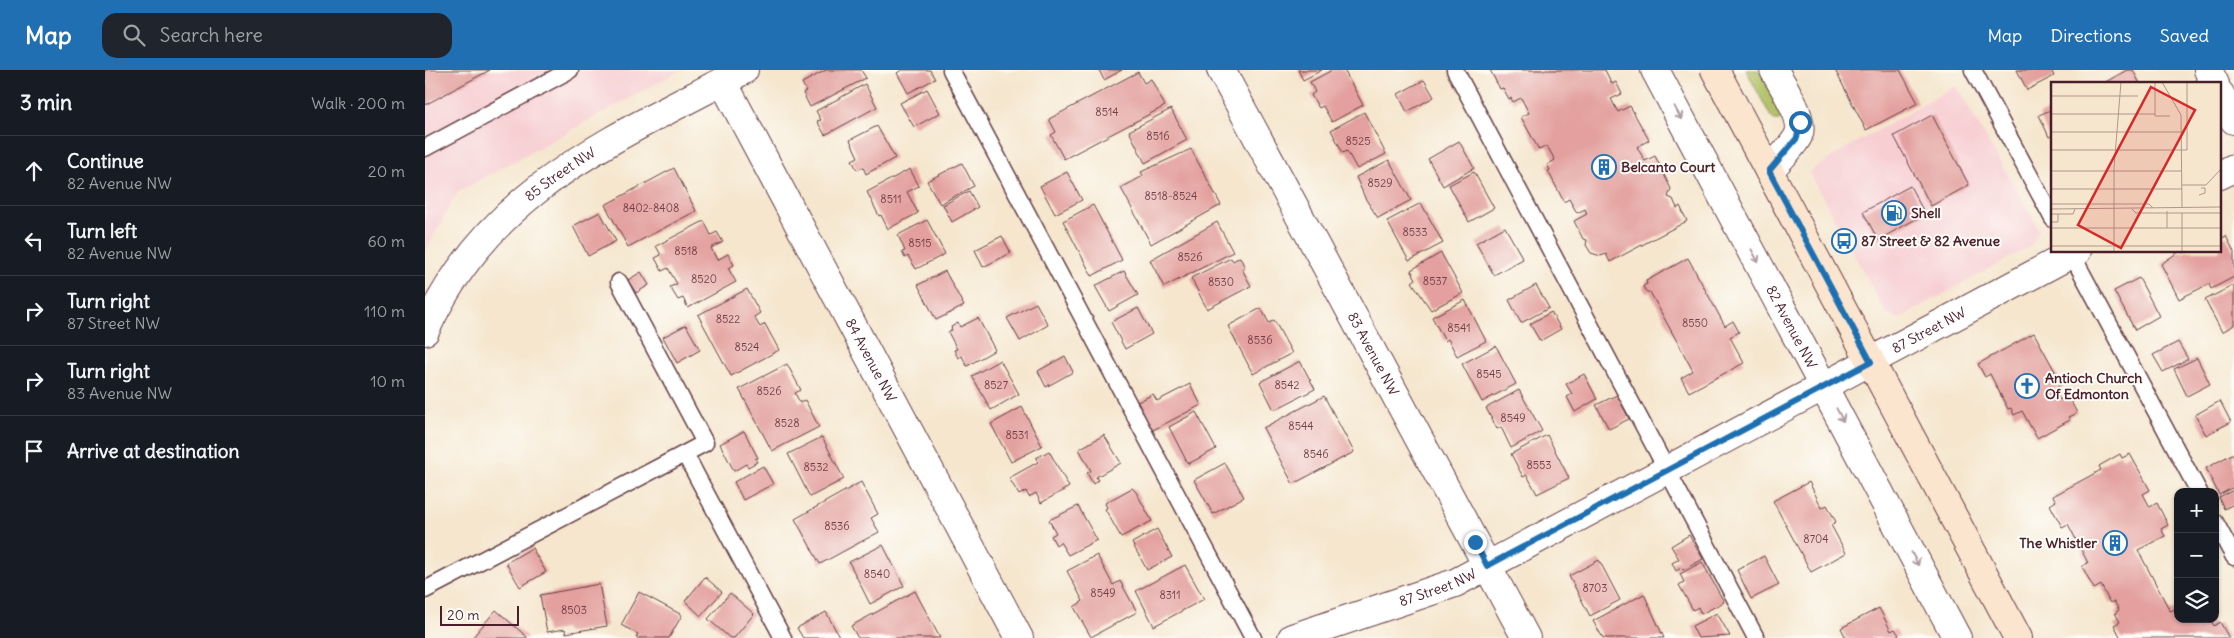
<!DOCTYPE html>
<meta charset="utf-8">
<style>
body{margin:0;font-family:Delius,sans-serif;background:#20242c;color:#f1f3f6}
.controls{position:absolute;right:15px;bottom:15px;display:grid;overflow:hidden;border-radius:10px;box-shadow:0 1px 4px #0004}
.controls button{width:45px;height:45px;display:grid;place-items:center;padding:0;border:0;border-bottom:1px solid #363941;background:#171b24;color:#f1f3f6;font:25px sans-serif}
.scale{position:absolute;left:15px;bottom:12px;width:79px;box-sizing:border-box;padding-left:5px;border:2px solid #4a1f2b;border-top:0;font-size:14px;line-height:18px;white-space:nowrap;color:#4a1f2b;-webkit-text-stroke:4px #fdfcf7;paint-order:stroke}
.stop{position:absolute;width:15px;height:15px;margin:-11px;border:4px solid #1f6fb2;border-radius:50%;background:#fff}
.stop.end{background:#1f6fb2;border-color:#fff;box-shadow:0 1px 5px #0008}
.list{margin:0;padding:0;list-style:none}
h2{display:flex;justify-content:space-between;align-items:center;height:65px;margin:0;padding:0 20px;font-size:21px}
h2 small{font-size:16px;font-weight:400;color:#9ea1a6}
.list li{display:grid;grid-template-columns:32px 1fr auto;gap:15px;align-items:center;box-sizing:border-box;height:70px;padding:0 20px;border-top:1px solid #363941}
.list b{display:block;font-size:19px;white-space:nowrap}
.list p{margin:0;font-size:16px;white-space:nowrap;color:#9ea1a6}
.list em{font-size:16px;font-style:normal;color:#9ea1a6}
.icon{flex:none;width:28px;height:28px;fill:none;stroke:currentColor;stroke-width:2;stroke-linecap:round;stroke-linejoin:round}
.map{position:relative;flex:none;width:1809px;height:568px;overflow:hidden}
header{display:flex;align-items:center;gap:30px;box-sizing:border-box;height:70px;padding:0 25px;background:#1f6fb2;color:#fff}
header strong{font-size:24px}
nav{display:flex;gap:28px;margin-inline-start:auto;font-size:18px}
.search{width:350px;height:45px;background:#20242c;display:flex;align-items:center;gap:12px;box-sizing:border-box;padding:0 18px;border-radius:15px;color:#9ea1a6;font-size:19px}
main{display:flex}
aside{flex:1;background:#171b24}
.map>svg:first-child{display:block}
.built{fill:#f7cfd3}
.green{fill:#aebf62;stroke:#7c6f46}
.building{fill:#e3a09e}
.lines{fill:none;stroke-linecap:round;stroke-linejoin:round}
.service-casing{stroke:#643d43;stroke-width:19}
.minor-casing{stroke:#643d43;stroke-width:30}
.tertiary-casing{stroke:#643d43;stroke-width:30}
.secondary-casing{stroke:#643d43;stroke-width:30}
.service{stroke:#fff;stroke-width:16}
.minor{stroke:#fff;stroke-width:28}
.tertiary{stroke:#fff;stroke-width:28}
.secondary{stroke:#fbe5cf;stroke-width:28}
.oneway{stroke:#ae9aa0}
.route{stroke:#1f6fb2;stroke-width:6}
.labels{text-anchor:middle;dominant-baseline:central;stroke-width:4;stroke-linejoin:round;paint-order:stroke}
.number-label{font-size:11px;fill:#703f48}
.poi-label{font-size:14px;font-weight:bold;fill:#4a1f2b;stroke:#fdfcf7;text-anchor:start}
.street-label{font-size:14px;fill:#4a1f2b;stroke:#fdfcf7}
.inset-road{fill:none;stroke:#b1968c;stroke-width:1}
.view{fill:#d62828;fill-opacity:0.15;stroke:#d62828;stroke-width:2.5}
.inset-edge{fill:none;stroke:#4a1f2b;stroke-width:2.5}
</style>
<header>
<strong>Map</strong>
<div class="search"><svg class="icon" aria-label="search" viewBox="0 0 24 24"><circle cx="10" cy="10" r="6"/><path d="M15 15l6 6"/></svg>Search here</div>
<nav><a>Map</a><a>Directions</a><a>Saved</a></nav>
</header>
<main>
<aside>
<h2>3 min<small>Walk · 200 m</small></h2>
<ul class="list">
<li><svg class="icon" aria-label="ahead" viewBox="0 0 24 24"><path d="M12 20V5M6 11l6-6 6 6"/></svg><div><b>Continue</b><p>82 Avenue NW</p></div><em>20 m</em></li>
<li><svg class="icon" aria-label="left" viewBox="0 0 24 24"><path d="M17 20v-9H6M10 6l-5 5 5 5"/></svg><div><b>Turn left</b><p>82 Avenue NW</p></div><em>60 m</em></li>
<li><svg class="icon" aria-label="right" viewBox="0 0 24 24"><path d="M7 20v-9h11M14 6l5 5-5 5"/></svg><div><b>Turn right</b><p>87 Street NW</p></div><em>110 m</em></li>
<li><svg class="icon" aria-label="right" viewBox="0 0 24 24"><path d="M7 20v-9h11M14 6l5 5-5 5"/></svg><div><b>Turn right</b><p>83 Avenue NW</p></div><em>10 m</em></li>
<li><svg class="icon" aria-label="arrive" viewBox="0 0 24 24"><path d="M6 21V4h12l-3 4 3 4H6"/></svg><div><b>Arrive at destination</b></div></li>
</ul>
</aside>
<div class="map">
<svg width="1809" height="568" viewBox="0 0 1809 568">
<rect width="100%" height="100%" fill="#fdfcf7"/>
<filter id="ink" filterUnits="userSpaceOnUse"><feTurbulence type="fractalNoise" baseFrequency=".02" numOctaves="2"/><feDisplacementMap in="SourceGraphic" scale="10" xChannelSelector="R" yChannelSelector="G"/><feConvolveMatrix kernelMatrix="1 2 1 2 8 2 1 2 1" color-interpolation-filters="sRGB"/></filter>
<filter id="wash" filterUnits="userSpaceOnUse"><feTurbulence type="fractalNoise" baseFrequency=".0096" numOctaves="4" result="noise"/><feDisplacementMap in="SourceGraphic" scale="20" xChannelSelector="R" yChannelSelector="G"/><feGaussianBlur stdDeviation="1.12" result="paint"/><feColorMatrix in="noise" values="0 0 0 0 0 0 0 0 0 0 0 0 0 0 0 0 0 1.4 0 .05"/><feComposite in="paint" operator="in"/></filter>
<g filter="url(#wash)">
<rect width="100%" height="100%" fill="#f5e6cd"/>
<path class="built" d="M 0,0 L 256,0 L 33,122 L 0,182 Z
M 1531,16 L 1614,159 L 1606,176 L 1473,249 L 1460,242 L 1384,102 L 1418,80 Z"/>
<path class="green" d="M 1321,0 L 1334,0 L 1356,42 L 1357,46 L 1354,50 L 1349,50 L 1346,47 Z"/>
<g id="blocks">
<path class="building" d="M 0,0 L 65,0 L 0,35 Z
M 401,0 L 436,0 L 441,8 L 385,37 L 378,23 L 381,21 L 377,13 Z
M 477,0 L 505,0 L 510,9 L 483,23 L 472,3 Z
M 674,0 L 697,0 L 679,10 Z
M 873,0 L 897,0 L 878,10 Z
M 907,0 L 919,0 L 938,35 L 907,52 L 898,36 L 894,38 L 886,25 L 890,22 L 885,12 Z
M 1065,0 L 1180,0 L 1187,14 L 1191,12 L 1197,24 L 1186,29 L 1193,42 L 1205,36 L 1224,70 L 1212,77 L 1220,91 L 1230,86 L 1246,119 L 1243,127 L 1248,129 L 1252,138 L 1255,136 L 1262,151 L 1185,192 L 1181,184 L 1176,186 L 1166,183 L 1161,175 L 1162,170 L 1158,169 L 1149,151 L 1162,144 L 1160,139 L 1152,143 L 1144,129 L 1139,132 L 1123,101 L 1125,100 L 1122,95 L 1130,90 L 1122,76 L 1114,80 L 1096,47 L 1104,43 L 1096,28 L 1088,32 L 1086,28 L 1084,29 L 1078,18 L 1075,19 Z
M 1410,0 L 1475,0 L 1493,33 L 1441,60 Z
M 1592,0 L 1626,0 L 1629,6 L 1602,20 Z
M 1702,0 L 1708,0 L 1715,14 L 1677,14 Z
M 713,2 L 719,13 L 726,9 L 740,36 L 639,89 L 626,65 L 631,62 L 624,49 Z
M 999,10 L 1009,27 L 982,42 L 973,24 Z
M 440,14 L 452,37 L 400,65 L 392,51 L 396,50 L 391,41 Z
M 502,19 L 515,43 L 489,57 L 475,33 Z
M 746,39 L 762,70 L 720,93 L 704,61 Z
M 1628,39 L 1628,65 L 1624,67 L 1614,45 Z
M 939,42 L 961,84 L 932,99 L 922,81 L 918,83 L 906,60 Z
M 1507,45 L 1544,115 L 1506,136 L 1469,66 Z
M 452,56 L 470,88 L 441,104 L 438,97 L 432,100 L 427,90 L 433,87 L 425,70 Z
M 1034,71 L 1049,98 L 1018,116 L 1003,89 Z
M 766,79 L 796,135 L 726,174 L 696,118 L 718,106 L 716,102 Z
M 964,90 L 986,130 L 953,148 L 940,128 L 931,107 Z
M 537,93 L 549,116 L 515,134 L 502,111 Z
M 249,98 L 271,141 L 203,177 L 180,135 Z
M 485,99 L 494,116 L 482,122 L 493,143 L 463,159 L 456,145 L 454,146 L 442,122 Z
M 642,102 L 657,130 L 630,144 L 615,116 Z
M 1049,102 L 1069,138 L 1044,152 L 1024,115 Z
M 1485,116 L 1500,144 L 1453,170 L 1438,142 Z
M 544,121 L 553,137 L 527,152 L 518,135 Z
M 996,133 L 1018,173 L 984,191 L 962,151 Z
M 668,135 L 697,190 L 667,206 L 638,151 Z
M 175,142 L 191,171 L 163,186 L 148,156 Z
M 502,150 L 520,184 L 491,199 L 483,186 L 480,188 L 477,182 L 480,181 L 473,165 Z
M 279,151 L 286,165 L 292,162 L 298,172 L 286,178 L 292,190 L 303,184 L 309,195 L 303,198 L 311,212 L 263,238 L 258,228 L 253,230 L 245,217 L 252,214 L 243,198 L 237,201 L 230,188 L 236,185 L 231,176 Z
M 792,152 L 808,182 L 739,217 L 725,190 Z
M 1080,157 L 1098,189 L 1069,205 L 1051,173 Z
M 577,166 L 586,183 L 558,197 L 550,180 Z
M 1801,166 L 1809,182 L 1809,207 L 1786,219 L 1784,214 L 1754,229 L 1736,194 L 1755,181 L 1758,183 L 1762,181 L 1795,181 L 1795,169 Z
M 1016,183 L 1038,223 L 1006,240 L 987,212 L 991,209 L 986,200 Z
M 815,187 L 820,198 L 817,199 L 826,216 L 782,239 L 766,208 L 806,188 L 808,191 Z
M 1263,188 L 1300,256 L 1308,251 L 1314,262 L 1305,267 L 1319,293 L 1264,322 L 1256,308 L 1268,301 L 1225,222 L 1222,223 L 1218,216 L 1222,214 L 1221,211 Z
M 520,201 L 539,236 L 511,250 L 493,215 Z
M 699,201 L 713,225 L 684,241 L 670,216 Z
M 216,202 L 224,215 L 211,223 L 203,210 Z
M 1714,208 L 1734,246 L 1710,260 L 1689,221 Z
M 1111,215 L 1124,238 L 1096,253 L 1084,230 Z
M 1809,215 L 1809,255 L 1797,262 L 1780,230 Z
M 322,219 L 335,243 L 329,247 L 335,257 L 340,254 L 354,280 L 306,306 L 273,245 Z
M 1040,230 L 1061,271 L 1032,286 L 1023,269 L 1020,271 L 1007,247 Z
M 611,233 L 623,255 L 595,271 L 582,248 Z
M 713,238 L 727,264 L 700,279 L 686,252 Z
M 836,238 L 844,253 L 849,250 L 867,283 L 828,304 L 803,256 Z
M 1126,242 L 1136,259 L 1115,271 L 1105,254 Z
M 553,248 L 570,280 L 542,296 L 537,286 L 533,288 L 529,280 L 532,279 L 523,262 L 527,260 L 526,257 L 533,253 L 535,257 Z
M 261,255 L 275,280 L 252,293 L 238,267 Z
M 1609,263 L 1637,314 L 1629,319 L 1635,330 L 1643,326 L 1652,343 L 1643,347 L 1645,350 L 1612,368 L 1597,341 L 1589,345 L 1586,338 L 1583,339 L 1565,304 L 1560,307 L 1553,294 Z
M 1753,272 L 1763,289 L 1738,302 L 1728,285 Z
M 1071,276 L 1091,314 L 1057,332 L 1037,294 Z
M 640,286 L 648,302 L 621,317 L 613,301 Z
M 1772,288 L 1785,314 L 1762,326 L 1749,299 Z
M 575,290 L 594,324 L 566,340 L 547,306 Z
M 875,291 L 890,319 L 849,340 L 835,312 Z
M 362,294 L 376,320 L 370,323 L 375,333 L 380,330 L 394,357 L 347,381 L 314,319 Z
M 1159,304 L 1172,329 L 1150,342 L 1142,327 L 1147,324 L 1141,314 Z
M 765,314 L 776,335 L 726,361 L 711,333 L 728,324 L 732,331 Z
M 1094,320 L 1117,361 L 1086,378 L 1076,357 L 1072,359 L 1061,338 Z
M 1192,325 L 1204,349 L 1184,359 L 1171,335 Z
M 899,326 L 929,382 L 868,414 L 838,358 Z
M 1795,331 L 1806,352 L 1781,365 L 1770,345 Z
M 597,337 L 617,376 L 586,392 L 566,354 Z
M 771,342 L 791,379 L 763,394 L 744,357 Z
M 319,361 L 333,388 L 330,389 L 332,392 L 323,397 L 321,394 L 309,401 L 295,374 Z
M 679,365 L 696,393 L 671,407 L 673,410 L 668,414 L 662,403 L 666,401 L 654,379 Z
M 1122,365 L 1144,408 L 1112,424 L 1102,405 L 1098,407 L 1086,384 Z
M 397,367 L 419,409 L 385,427 L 363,384 Z
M 624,381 L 644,417 L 616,433 L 611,423 L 604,427 L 601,421 L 594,425 L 584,408 L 613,392 L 611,388 Z
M 1809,383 L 1809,417 L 1794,425 L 1781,398 Z
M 1695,384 L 1697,388 L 1705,384 L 1725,420 L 1718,424 L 1725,437 L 1732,433 L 1743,455 L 1736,459 L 1740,466 L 1713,480 L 1745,541 L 1753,538 L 1753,549 L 1785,549 L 1789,556 L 1795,552 L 1804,568 L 1696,568 L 1689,555 L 1695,552 L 1690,543 L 1694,540 L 1689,531 L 1685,533 L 1676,515 L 1669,519 L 1657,496 L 1663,493 L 1643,454 L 1637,457 L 1625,435 L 1631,431 L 1628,426 L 1676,400 L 1674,396 Z
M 800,393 L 819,427 L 788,444 L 769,410 Z
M 338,396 L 348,414 L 318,430 L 309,412 Z
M 436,412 L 453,444 L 446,448 L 454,462 L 395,494 L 370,449 Z
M 1384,412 L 1397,438 L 1402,435 L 1411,452 L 1406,455 L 1421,483 L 1386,502 L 1348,431 Z
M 707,418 L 711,422 L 727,451 L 696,467 L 680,439 L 682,438 L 680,433 Z
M 1809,420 L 1809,434 L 1799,439 L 1794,427 Z
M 653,436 L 672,470 L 643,485 L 635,472 L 631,475 L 626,466 L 631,463 L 624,450 Z
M 732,459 L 747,487 L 722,500 L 707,473 Z
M 1264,465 L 1278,489 L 1258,500 L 1256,498 L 1251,501 L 1247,493 L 1254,489 L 1246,476 Z
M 458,475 L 479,516 L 445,534 L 424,492 Z
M 107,478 L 121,502 L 95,517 L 81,493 Z
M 672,485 L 688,515 L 695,511 L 712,542 L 666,567 L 649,537 L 658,531 L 642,501 Z
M 1339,486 L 1354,515 L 1326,529 L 1312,500 Z
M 1174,490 L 1195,530 L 1165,546 L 1144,506 Z
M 1277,492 L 1299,532 L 1276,544 L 1273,537 L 1268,540 L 1254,515 L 1259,512 L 1255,504 Z
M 760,495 L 779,529 L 729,556 L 711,521 Z
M 280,507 L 297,522 L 276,546 L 260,531 Z
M 174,514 L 182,556 L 141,563 L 140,559 L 122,562 L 115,525 Z
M 490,521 L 515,568 L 433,568 L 426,556 Z
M 214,522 L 257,545 L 244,568 L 211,568 L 213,564 L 196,555 Z
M 305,523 L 329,544 L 309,568 L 305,568 L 283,549 Z
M 1219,524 L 1239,568 L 1178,568 L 1168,551 Z
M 1454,538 L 1466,561 L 1470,559 L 1474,565 L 1470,568 L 1421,568 L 1416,558 Z
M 71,540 L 102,567 L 102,568 L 47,568 Z
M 401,542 L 415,568 L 378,568 L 372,558 Z
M 1292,543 L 1305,566 L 1273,568 L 1267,556 Z"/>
</g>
</g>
<g filter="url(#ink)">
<use href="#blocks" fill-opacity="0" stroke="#643d43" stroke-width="1"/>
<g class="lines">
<defs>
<path id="service" d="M 526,0 L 828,568
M 1030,0 L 1331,568
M 1548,0 L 1628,149
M 0,78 L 145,0
M 1645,181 L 1774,422
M 260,384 L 358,568
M 1790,452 L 1809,487
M 0,520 L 280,373 L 194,212"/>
<g id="minor">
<path id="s1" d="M 796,0 L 1101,568"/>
<path id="s2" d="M 1230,0 L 1532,568"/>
<path d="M 1783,0 L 1790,14"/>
<path id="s3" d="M 298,12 L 594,568"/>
<path d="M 1795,24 L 1809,50"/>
<path d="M 1344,101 C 1353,90 1365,80 1372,68 C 1383,51 1357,16 1349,0"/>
<path d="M 1795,105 L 1809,98"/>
<path id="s4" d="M 867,568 L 1030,513 L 1652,181"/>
</g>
<g id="tertiary">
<path id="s5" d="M 0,261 C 65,117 189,70 319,0"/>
</g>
<path id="secondary" d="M 1290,0 L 1593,568"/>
</defs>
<use href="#service" class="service-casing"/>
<use href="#minor" class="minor-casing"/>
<use href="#tertiary" class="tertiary-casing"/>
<use href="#secondary" class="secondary-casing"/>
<use href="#service" class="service"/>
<use href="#minor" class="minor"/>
<use href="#tertiary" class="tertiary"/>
<use href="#secondary" class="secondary"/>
</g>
<defs><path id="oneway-shaft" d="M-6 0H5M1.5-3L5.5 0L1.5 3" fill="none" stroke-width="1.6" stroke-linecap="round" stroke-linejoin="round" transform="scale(1.25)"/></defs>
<g class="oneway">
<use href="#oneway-shaft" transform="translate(1253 43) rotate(62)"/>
<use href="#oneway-shaft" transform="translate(1330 186) rotate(62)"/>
<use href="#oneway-shaft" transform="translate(1415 345) rotate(62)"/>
<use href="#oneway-shaft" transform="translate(1490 489) rotate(62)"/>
</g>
</g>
<g class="lines" filter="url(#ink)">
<path class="route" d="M 1050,472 L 1062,496 L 1446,292 L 1344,101 L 1372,68 L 1375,52"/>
</g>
<defs>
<symbol id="building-ring" viewBox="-11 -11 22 22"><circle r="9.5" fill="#fdfcf7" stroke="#1f6fb2" stroke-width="1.5"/><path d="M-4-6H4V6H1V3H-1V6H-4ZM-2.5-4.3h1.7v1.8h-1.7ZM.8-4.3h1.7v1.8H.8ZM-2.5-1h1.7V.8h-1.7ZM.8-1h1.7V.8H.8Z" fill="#1f6fb2"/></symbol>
<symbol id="fuel-ring" viewBox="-11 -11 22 22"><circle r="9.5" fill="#fdfcf7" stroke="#1f6fb2" stroke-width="1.5"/><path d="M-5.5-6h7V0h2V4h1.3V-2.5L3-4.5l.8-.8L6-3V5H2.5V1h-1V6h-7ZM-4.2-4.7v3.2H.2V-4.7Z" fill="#1f6fb2"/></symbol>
<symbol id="bus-ring" viewBox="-11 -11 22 22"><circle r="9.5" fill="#fdfcf7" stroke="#1f6fb2" stroke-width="1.5"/><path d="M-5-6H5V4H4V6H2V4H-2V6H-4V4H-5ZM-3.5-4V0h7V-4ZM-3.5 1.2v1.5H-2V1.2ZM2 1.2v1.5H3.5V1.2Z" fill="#1f6fb2"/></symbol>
<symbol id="church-ring" viewBox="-11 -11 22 22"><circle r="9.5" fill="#fdfcf7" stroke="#1f6fb2" stroke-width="1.5"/><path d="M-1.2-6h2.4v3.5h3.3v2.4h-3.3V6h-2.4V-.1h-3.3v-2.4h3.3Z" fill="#1f6fb2"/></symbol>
</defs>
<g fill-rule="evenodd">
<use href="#building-ring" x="1165" y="83" width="28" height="28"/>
<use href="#fuel-ring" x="1455" y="129" width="28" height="28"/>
<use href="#bus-ring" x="1405" y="157" width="28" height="28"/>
<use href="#church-ring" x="1588" y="302" width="28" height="28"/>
<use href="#building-ring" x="1676" y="459" width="28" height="28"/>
</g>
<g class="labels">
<g class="number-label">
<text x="682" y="42">8514</text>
<text x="733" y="66">8516</text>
<text x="933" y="71">8525</text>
<text x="955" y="113">8529</text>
<text x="746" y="126">8518-8524</text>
<text x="466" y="129">8511</text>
<text x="226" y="138">8402-8408</text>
<text x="990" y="162">8533</text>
<text x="495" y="173">8515</text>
<text x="261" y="181">8518</text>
<text x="765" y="187">8526</text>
<text x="279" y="209">8520</text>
<text x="1010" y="211">8537</text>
<text x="796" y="212">8530</text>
<text x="303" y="249">8522</text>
<text x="1270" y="253">8550</text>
<text x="1034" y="258">8541</text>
<text x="835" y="270">8536</text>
<text x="322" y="277">8524</text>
<text x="1064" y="304">8545</text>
<text x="571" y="315">8527</text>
<text x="862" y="315">8542</text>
<text x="344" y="321">8526</text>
<text x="1088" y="348">8549</text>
<text x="362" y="353">8528</text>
<text x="876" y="356">8544</text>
<text x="592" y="365">8531</text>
<text x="891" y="384">8546</text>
<text x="1114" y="395">8553</text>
<text x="391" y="397">8532</text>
<text x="412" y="456">8536</text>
<text x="1391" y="469">8704</text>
<text x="452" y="504">8540</text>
<text x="1170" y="518">8703</text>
<text x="678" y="523">8549</text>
<text x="745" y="525">8311</text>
<text x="149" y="540">8503</text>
</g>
<g class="poi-label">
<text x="1196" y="97">Belcanto Court</text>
<text x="1486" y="143">Shell</text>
<text x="1436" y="171">87 Street &amp; 82 Avenue</text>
<text x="1620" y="308">Antioch Church<tspan x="1620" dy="16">Of Edmonton</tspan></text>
<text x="1672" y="473" text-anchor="end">The Whistler</text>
</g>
<g class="street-label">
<text stroke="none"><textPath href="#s5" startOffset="210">85 Street NW</textPath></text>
<text stroke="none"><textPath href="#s2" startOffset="291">82 Avenue NW</textPath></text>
<text stroke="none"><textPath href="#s4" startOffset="709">87 Street NW</textPath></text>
<text stroke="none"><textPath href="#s1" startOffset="322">83 Avenue NW</textPath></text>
<text stroke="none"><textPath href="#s3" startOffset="315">84 Avenue NW</textPath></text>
<text stroke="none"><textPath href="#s4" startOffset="154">87 Street NW</textPath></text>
</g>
</g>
<g transform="translate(1626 12)">
<rect width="170" height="170" fill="#f5e6cd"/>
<path class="inset-road" d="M 104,0 L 104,34 L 119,34M 111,0 L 130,33 L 131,126M 0,14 L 87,14M 0,32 L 104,32M 0,50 L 131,50M 0,68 L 136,68 L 136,0M 0,89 L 131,89M 131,103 L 155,103 L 170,87M 0,107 L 131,107M 148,113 L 154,111 L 154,106 L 150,106M 0,122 L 98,122 L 102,126M 0,127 L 170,125M 81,127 L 85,131 L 170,131M 131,131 L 131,170M 0,132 L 22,132 L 24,127M 0,140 L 7,140 L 7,132M 0,146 L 170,146M 116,146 L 116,129M 0,164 L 170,164M 63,170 L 63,86 L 70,0"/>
<path class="view" d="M 100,5 L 144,28 L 70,166 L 27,143 Z"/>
<rect width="170" height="170" class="inset-edge"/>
</g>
</svg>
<div class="controls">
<button>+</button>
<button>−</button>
<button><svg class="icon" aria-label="layers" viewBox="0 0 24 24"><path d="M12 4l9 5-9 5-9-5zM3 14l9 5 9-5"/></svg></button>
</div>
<div class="scale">20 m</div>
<div class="stop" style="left:1375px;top:52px"></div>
<div class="stop end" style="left:1050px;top:472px"></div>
</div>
</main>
